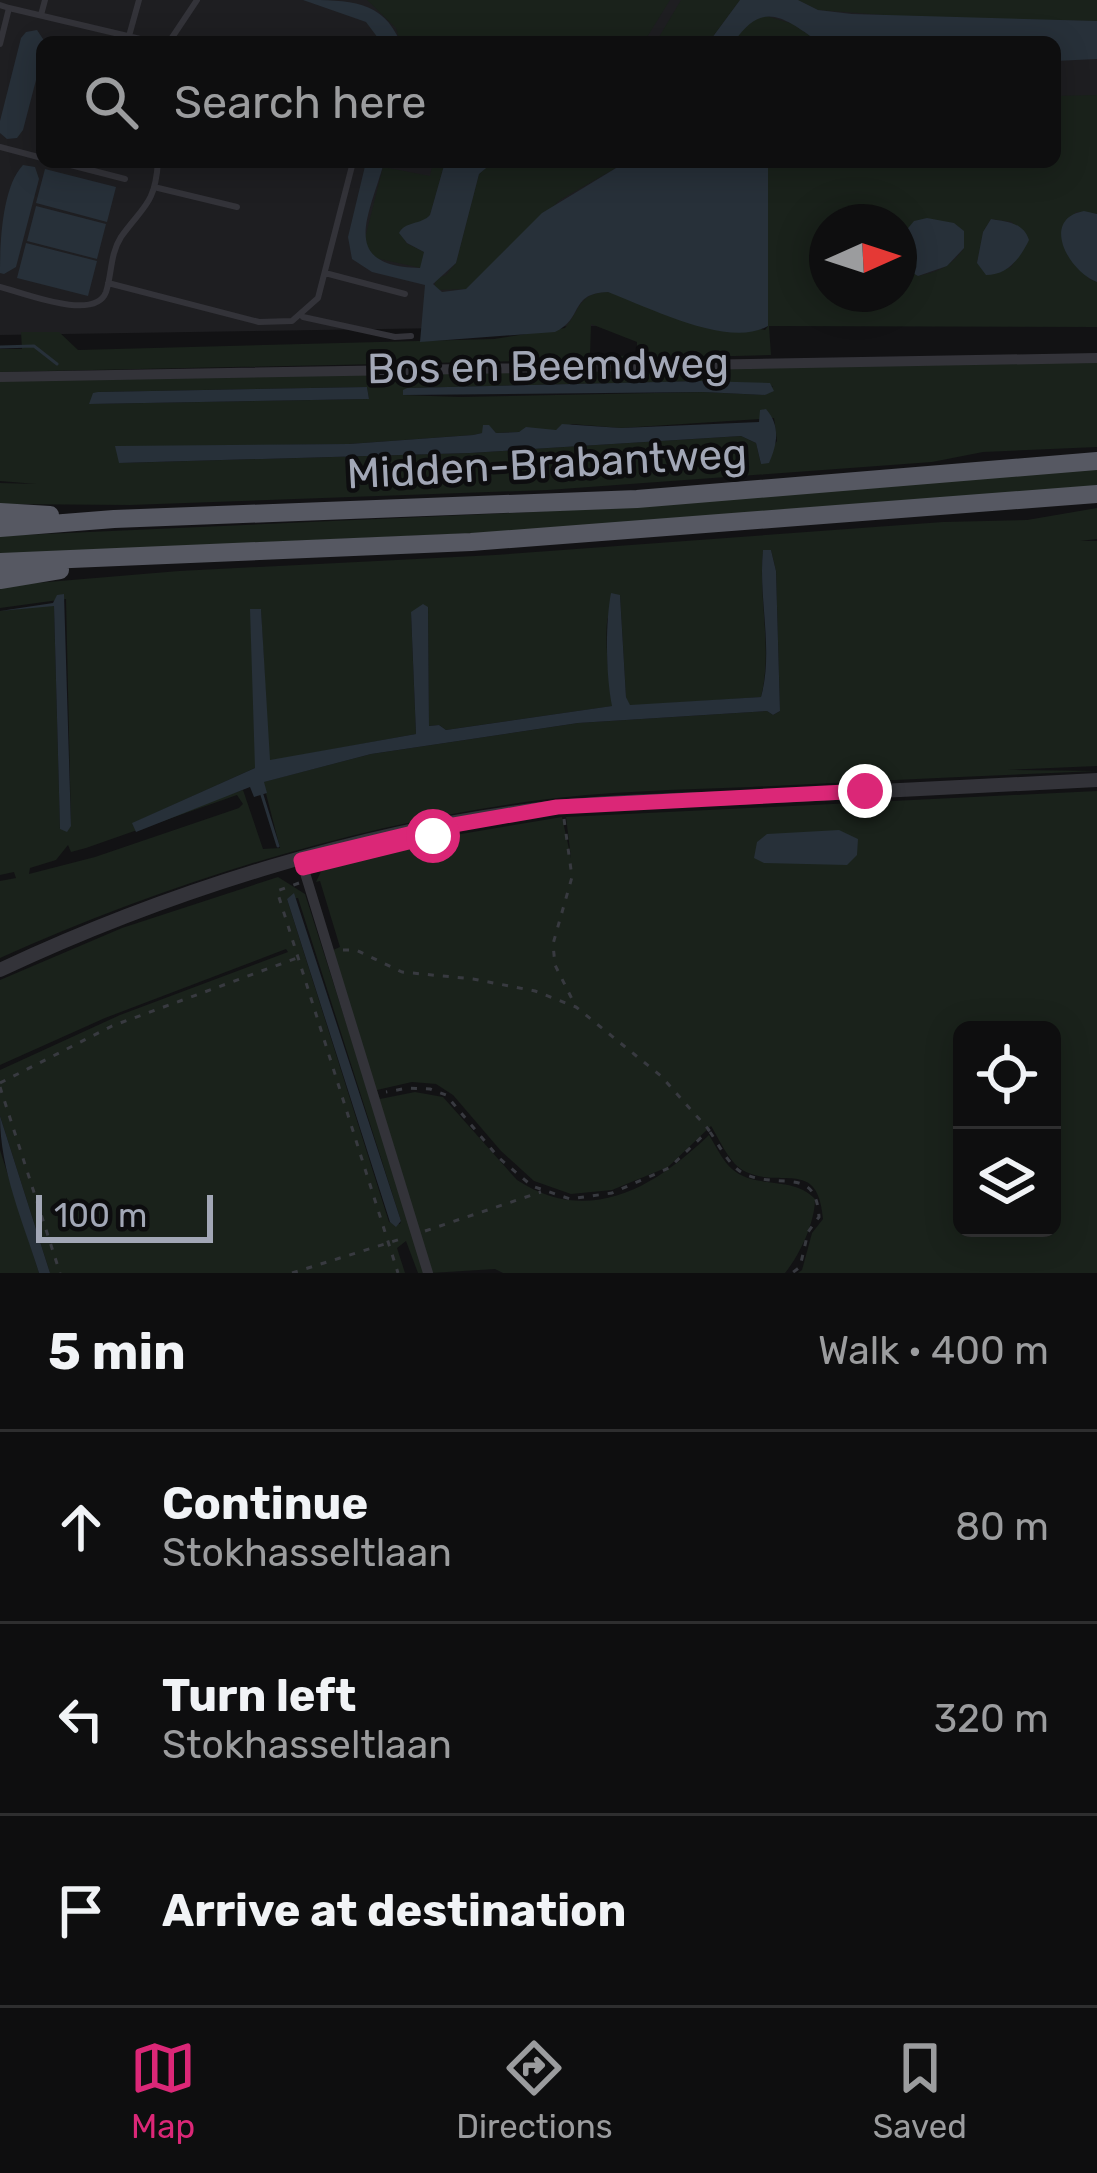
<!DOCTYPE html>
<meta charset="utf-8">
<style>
body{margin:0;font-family:Rubik,sans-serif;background:#171718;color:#f1f3f6}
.controls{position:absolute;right:36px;bottom:36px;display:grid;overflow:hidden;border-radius:18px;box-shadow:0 6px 30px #0003}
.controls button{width:108px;height:108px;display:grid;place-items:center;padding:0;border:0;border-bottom:3px solid #2e2e2f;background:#0e0e0f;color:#f1f3f6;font:60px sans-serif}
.compass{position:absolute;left:809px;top:204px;width:108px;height:108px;border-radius:50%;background:#0e0e0f;box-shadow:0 6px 30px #0003;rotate:87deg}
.scale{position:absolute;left:36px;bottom:30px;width:177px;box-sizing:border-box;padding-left:12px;border:6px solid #a2a7b6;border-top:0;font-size:33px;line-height:42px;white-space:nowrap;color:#a2a7b6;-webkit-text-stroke:9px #0d0d0f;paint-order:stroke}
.stop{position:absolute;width:36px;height:36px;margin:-27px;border:9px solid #db2777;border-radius:50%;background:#fff}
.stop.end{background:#db2777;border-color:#fff;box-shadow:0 3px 12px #0008}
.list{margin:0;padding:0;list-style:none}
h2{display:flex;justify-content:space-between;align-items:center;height:156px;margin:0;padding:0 48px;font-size:51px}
h2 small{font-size:39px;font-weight:400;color:#9b9c9e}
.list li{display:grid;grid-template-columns:78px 1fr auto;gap:36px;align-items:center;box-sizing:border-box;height:192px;padding:0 48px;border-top:3px solid #2e2e2f}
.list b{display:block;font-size:45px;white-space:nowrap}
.list p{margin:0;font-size:39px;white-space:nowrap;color:#9b9c9e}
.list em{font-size:39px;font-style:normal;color:#9b9c9e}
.icon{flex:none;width:66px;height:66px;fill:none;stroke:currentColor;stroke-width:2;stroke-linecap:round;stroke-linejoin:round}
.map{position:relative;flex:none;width:1097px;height:1273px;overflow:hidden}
.search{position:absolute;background:#0e0e0f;box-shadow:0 6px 30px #0003;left:36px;right:36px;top:36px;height:132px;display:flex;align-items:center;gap:30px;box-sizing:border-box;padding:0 42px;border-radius:18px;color:#9b9c9e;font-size:45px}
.sheet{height:732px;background:#0e0e0f}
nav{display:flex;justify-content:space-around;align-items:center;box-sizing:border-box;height:168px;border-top:3px solid #2e2e2f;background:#0e0e0f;font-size:33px;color:#9b9c9e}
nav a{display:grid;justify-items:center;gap:6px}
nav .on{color:#db2777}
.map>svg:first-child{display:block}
.built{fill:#1e1e21;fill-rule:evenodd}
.green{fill:#1a221b;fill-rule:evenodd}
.water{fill:#273039}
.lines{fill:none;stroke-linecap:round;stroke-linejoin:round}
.stream{stroke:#273039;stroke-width:3}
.path{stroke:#383a40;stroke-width:3;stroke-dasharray:6 9;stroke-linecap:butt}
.service{stroke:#333339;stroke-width:6}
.minor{stroke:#333339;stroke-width:10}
.tertiary{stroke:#333339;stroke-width:14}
.trunk{stroke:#565862;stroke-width:18}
.route{stroke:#db2777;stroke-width:15}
.labels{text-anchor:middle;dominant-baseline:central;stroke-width:9;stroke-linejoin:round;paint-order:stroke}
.street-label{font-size:42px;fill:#a2a7b6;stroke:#0d0d0f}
</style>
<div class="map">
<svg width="1097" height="1273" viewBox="0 0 1097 1273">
<rect width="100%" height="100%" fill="#121214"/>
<path class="built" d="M 0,0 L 1097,0 L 1097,318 L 0,335 ZM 42,42 L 1055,42 L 1055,162 L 42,162 ZM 827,222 L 899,222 L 899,294 L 827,294 Z"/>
<path class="green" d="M 367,0 L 670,0 L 644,42 L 400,42 L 396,28 Z
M 681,0 L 740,0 L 709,42 L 656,42 Z
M 798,0 L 1097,0 L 1097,21 L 924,18 L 818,10 Z
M 763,15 L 793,24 L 819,42 L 734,42 L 747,22 Z
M 1097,95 L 1097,214 L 1075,212 L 1089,279 L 1097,282 L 1097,327 L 769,326 L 771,355 L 618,359 L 618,356 L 637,355 L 637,342 L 591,324 L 590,356 L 615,356 L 615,359 L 0,372 L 0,349 L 22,349 L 21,332 L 59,332 L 78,350 L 494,339 L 565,328 C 581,309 578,293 608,292 L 765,330 L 768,326 L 768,162 L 1055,162 L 1055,96 ZM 991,219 L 1012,222 L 1026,246 L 1010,268 L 977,263 L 983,232 ZM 827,222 L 899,222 L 899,239 L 903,231 L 964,248 C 952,266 938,272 918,276 L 899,265 L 899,294 L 827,294 Z
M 433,162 L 445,162 L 430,215 L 424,221 L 401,229 L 406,243 L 424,252 L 421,268 L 375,258 L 364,242 L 383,167 L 430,176 Z
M 517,162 L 626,162 L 560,200 L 466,289 L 435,290 L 435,279 L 446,275 L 456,263 L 479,174 L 492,163 Z
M 1097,362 L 1097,447 L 983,452 L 932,462 L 548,490 L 130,505 L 0,504 L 0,483 L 36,484 L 0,481 L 0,379 ZM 700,381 L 773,386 L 765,395 L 703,392 L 460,397 L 403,395 L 407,388 ZM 367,387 L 369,399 L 90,404 L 98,392 ZM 774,418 L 777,441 L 761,464 L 756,443 L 741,436 L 470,453 L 120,463 L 116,447 L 349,444 L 473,435 L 482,433 L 488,425 L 496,433 L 556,430 L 572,424 L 621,428 Z
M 1097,469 L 1097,487 L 564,529 L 0,554 L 0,536 L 533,512 Z
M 1097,508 L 1097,539 L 1080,541 L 1097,541 L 1097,766 L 1007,770 L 1097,771 C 982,776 866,781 751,787 C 678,790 604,791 532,801 C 349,826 168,883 0,958 L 0,881 L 16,878 L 14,872 L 0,875 L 0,611 L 54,605 L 60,829 L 71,826 L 66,599 L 0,608 L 0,586 L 179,571 L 495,555 L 943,522 L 1027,520 ZM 771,550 L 776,571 L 780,711 L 773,715 L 767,711 L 578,723 L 371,754 L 263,782 L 280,848 L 263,849 L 243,790 L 133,823 L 255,768 L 261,610 L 269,761 L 416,734 L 411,613 L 428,607 L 429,726 L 439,725 L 446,730 L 613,706 C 609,691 605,639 607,623 C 607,614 615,604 620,595 L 626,697 L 630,706 L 761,697 C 773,649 758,599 763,551 ZM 237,795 L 243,804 L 239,808 L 95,857 L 29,874 L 30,868 L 56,860 L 68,845 L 71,852 L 86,848 Z
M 1097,791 L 1097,1273 L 798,1273 L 802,1270 L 812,1233 L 823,1219 C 818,1158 783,1189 746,1172 C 729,1164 720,1140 711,1126 L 668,1167 L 612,1190 L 571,1194 L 534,1181 L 501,1151 L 453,1095 L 436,1084 L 412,1082 L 377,1090 L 380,1099 L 415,1092 L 443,1097 L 517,1180 C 589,1227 655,1187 709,1135 C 716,1146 722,1160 732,1169 C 756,1190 793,1175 815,1199 C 815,1222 800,1255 785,1273 L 503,1273 L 495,1269 L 431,1273 L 331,951 L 340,947 L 320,881 L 316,882 L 324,865 L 431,839 L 562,817 L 571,858 L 566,817 ZM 962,1030 L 1052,1030 L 1052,1228 L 962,1228 Z
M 278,877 L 305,894 L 426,1273 L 418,1273 L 406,1241 L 397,1248 L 405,1273 L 50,1273 L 0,1116 L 0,1070 L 120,1015 L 288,952 L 286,949 L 105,1018 L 0,1065 L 0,980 L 122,928 ZM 298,898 L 401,1221 L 400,1224 L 389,1222 L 287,899 Z
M 0,1150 L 39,1273 L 0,1273 Z"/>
<path class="water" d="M 303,0 C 349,0 383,0 400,42 L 381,42 L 366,22 Z
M 740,0 L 798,0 L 818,10 L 852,14 L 1097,21 L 1097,59 L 1055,61 L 1055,42 L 819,42 C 783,17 763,0 734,42 L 709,42 Z
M 37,30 L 45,42 L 42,42 L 42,57 L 23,130 L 17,138 L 7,139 L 0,133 L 0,121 L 21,38 L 26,32 Z
M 366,162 L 384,162 C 370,215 337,266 420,268 L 424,252 L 407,243 L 399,233 C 405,221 421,225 430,215 L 445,162 L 517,162 L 492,163 L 479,174 L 456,263 L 433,284 L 442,292 L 466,289 L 542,213 L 626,162 L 768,162 L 768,326 C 729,349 648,307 608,292 C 569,293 584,319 555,332 L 420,342 L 425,285 L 372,272 L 352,259 L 348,237 Z
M 23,165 L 35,167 L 39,179 L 16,267 L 4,274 L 0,273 C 0,243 2,187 23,165 Z
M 45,169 L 116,187 L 107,222 L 36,203 Z
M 36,206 L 106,224 L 97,259 L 27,241 Z
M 1084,211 L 1097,214 L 1097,282 C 1068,271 1040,219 1084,211 Z
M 927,218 L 954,223 L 964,231 L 964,248 L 947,266 L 918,276 L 899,265 L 899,239 L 914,221 Z
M 991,219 C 1007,222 1023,222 1029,240 C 1020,259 1007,275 986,275 L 977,263 L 983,232 Z
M 26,243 L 97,261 L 88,296 L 17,278 Z
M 700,381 L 770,383 L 774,391 L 765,395 L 703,392 L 403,395 L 403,390 L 407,388 Z
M 367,387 L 369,399 L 89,404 L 93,393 L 98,392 Z
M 766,409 C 781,426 777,445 769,463 L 761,464 L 756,443 L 741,436 L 470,453 L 119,463 L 115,446 L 349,444 L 473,435 L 482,433 L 483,425 L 489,425 L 496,433 L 519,432 L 526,427 L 556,430 L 562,424 L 621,428 L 759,422 L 760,410 Z
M 763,550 L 771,550 L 776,571 L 780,711 L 773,715 L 767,711 L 578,723 L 371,754 L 264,782 L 267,793 L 254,797 L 250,787 L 136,832 L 132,823 L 255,768 L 250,609 L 261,609 L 270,760 L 416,734 L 411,612 L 423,604 L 428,607 L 429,726 L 439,725 L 446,730 L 612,706 C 606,676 605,624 611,593 L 620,595 L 626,697 L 630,705 L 761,697 C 774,650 758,598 763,550 Z
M 64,594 L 71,826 L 67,832 L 60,829 L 54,606 L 0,611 L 53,603 L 57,595 Z
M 839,830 L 858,839 L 857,855 L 847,865 L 764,863 L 754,858 L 757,842 L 767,834 Z
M 294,893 L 401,1221 L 396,1227 L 390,1222 L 287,899 Z
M 0,1116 L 50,1273 L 39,1273 C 23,1221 0,1171 0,1116 Z"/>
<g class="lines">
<path class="stream" d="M 0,347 L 34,346 L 57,364
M 262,795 L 278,846"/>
<path class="path" d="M 564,819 L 572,877 L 553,944 L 555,965 L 575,1005
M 299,883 L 277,891 L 398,1273
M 343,950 L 356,950 L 402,972 L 473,979 L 535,991 L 576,1007 L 661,1076 L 709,1130 L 669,1168 L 612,1193 L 570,1199 L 532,1186 L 499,1158 L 446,1095 L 430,1089 L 408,1088 L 386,1092
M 0,1083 L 112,1026 L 297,958
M 0,1087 L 60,1273
M 710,1132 C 720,1146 730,1169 747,1175 C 782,1189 816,1166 819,1217 L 808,1232 L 800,1267 L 792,1273
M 425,1231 L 541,1192
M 292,1273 L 404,1238"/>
<path class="service" d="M 0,5 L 9,8 L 0,44
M 9,8 L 153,42
M 41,15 L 45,0
M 129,36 L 139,0
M 169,42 L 197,0
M 0,147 L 42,158
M 59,162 L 125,179
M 154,187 L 237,207
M 325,273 L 405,294
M 108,283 L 259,322 L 292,321 L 318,298 L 353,162
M 0,287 C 24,293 95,322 106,292 C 112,274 110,254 121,237 C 143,206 155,205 158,162
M 303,317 L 395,337 L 411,336"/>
<path class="minor" d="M 0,377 L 1097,358
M 301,860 L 428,1273"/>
<path class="tertiary" d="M 0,970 C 168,891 374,826 559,807 C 616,801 675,800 732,798 C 854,792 975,787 1097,780"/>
<path class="trunk" d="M 0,512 L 50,515
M 0,528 L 114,519 L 637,499 L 1097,461
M 0,562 L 471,542 L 1097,494
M 0,580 L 60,570"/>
</g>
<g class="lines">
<path class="route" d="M 433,836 L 303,868 L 301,860 L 425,830 L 557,807 L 865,791"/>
</g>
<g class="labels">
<g class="street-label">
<text transform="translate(548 366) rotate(-1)">Bos en Beemdweg</text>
<text transform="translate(547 464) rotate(-3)">Midden-Brabantweg</text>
</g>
</g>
</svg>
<div class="controls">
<button><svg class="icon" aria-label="locate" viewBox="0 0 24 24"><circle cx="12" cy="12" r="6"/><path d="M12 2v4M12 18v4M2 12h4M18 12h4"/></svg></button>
<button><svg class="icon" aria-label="layers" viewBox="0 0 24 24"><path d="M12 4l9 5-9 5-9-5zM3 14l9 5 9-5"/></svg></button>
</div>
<svg class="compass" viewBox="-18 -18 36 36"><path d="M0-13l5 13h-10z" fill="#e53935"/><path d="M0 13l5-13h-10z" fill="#9b9c9e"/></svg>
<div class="scale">100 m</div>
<div class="stop" style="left:433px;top:836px"></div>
<div class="stop end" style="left:865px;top:791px"></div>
<div class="search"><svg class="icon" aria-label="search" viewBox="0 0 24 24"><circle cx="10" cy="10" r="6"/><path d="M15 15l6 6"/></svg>Search here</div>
</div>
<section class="sheet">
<h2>5 min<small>Walk · 400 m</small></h2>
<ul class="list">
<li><svg class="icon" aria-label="ahead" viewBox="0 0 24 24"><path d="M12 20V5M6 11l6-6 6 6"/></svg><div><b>Continue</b><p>Stokhasseltlaan</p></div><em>80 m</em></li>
<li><svg class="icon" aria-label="left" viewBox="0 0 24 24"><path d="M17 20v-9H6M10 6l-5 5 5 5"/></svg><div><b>Turn left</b><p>Stokhasseltlaan</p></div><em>320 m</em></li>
<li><svg class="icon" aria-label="arrive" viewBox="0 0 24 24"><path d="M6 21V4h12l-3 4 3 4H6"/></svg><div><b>Arrive at destination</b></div></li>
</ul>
</section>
<nav>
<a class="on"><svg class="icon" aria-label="map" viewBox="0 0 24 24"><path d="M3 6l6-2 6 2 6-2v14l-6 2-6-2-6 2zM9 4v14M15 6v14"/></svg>Map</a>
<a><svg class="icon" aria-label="directions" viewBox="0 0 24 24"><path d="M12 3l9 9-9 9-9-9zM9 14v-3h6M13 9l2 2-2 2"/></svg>Directions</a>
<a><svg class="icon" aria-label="saved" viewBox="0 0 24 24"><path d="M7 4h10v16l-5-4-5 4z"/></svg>Saved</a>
</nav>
